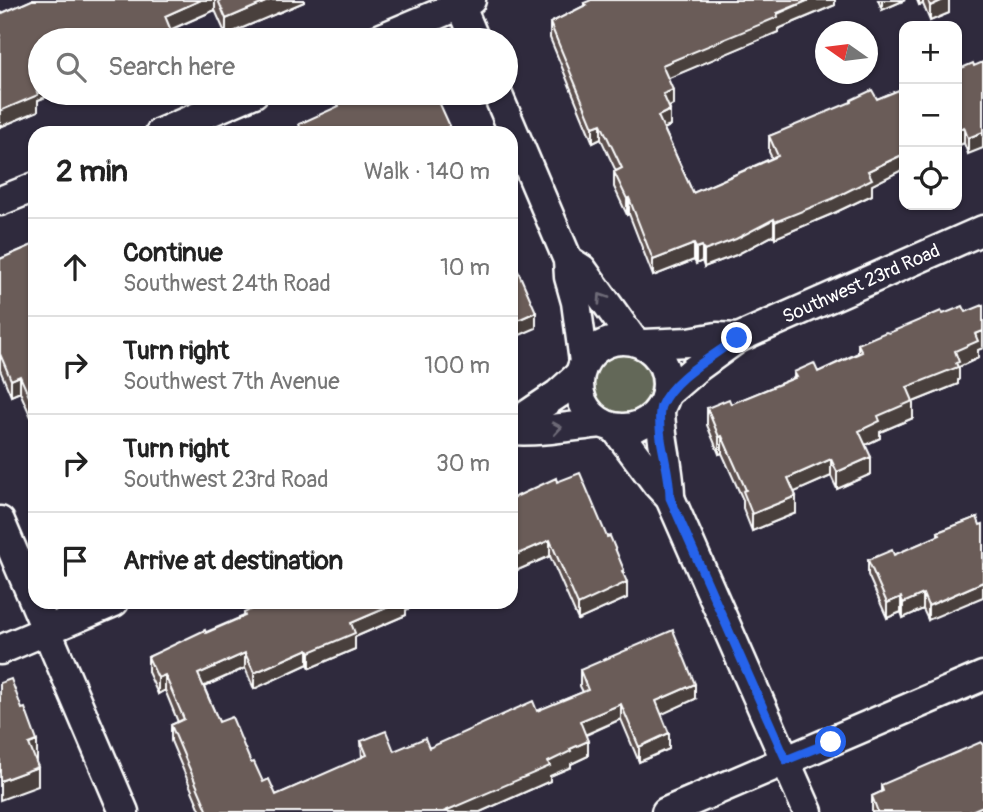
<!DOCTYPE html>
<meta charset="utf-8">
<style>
body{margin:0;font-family:Pangolin,sans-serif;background:#f2f2f2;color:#222}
.controls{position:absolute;right:21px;top:21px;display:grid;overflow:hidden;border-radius:14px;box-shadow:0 2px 5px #0004}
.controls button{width:63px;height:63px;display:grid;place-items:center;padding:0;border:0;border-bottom:2px solid #e0e0e0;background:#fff;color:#222;font:35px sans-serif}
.compass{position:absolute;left:815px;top:21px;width:63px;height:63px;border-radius:50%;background:#fff;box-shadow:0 2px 5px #0004;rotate:284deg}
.stop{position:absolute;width:21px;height:21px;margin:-16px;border:5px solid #2563eb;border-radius:50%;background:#fff}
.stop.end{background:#2563eb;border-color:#fff;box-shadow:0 2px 7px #0008}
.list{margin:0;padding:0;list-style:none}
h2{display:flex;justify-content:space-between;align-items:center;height:91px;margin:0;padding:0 28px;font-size:30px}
h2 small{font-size:23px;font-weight:400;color:#767676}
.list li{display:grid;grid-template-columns:46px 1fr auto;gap:21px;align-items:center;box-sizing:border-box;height:98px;padding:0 28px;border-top:2px solid #e0e0e0}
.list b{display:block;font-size:26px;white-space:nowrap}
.list p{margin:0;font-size:23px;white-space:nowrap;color:#767676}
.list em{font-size:23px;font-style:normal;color:#767676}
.icon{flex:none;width:38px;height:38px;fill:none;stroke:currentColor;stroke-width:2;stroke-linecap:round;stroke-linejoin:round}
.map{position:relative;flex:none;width:983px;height:812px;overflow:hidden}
.search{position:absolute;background:#fff;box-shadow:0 2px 5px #0004;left:28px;top:28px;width:490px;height:77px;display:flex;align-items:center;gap:18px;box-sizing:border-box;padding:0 24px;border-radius:38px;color:#767676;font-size:26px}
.panel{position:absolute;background:#fff;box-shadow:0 2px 5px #0004;left:28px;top:126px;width:490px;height:483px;border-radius:21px}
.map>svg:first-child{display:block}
.green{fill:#646759;stroke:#b2b3ac;stroke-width:2}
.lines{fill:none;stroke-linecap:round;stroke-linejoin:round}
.street-casing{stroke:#fff;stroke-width:33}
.street{stroke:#2f2a3d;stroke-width:28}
.wall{fill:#5b4f4d;stroke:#fff;stroke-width:2}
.shaded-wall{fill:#4a403e;stroke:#fff;stroke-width:2}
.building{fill:#6a5c59;stroke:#fff;stroke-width:2}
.oneway{stroke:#6d6a77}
.route{stroke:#2563eb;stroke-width:9}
.labels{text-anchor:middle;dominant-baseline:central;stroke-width:6;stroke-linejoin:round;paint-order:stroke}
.street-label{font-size:19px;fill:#fff;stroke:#2f2a3d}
</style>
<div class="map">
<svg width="983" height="812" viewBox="0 0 983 812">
<rect width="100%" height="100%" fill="#2f2a3d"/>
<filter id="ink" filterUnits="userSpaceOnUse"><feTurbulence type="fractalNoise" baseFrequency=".0143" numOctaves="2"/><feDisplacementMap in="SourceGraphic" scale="14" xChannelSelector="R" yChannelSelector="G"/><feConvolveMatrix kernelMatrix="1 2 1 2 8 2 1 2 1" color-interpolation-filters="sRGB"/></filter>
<g filter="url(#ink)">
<path class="green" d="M593 384a29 29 0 1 1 58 0a29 29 0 1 1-58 0Z"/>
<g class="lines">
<defs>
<g id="street">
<path d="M 458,0 L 475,40"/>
<path d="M 377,40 L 471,0"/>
<path d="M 497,93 L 568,260 L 569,277 L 576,302 L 584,362"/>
<path d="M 160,133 L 254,93"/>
<path d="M 0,201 L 35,187"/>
<path d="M 568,260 L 582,269 L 633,340"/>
<circle cx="623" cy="384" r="44"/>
<path d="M 644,344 L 689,342 L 717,337 L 738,338"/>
<path id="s1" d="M 666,394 L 694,370 L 738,338 L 983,230"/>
<path d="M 660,408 C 660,440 670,467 670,498"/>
<path d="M 615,428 L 657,484 L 670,498 L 808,812"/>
<path d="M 511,430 C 542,432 572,426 602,423"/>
<path d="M 511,430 L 527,415 L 558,394 L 579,375"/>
<path d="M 0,521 L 124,812"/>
<path d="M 0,650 L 114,602"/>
<path d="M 666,812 L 983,676"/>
</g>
</defs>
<use href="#street" class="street-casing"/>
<use href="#street" class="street"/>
</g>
<path class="wall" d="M 32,0 L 304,0 L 304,2 L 226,35 L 215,10 L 170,30 L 174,40 L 40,40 L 40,93 L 56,93 L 38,100 L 38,111 L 0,127 L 0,14 Z
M 835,0 L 835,5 L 778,29 L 778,32 L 668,78 L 673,105 L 669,107 L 670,126 L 664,129 L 693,193 L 772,158 L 769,152 L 769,136 L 877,99 L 904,88 L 904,169 L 872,185 L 872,195 L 832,214 L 775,238 L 774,235 L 736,255 L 704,267 L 702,261 L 696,264 L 694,260 L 653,276 L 629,214 L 627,215 L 614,187 L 614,172 L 616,171 L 601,139 L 593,143 L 550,38 L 550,23 L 584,6 L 584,3 Z
M 878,0 L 905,0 L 882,10 Z
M 917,0 L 949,0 L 949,13 L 930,21 L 923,4 L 919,5 Z
M 973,63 L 968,154 L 964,143 L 957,146 Z
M 35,244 L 35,426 L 20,392 L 11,396 L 0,370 L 0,259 Z
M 943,314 L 978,350 L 978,358 L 959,367 L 959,379 L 958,380 L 958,384 L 913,402 L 913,418 L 880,432 L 880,438 L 865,445 L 871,474 L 837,489 L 831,476 L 794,492 L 796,513 L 752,531 L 743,508 L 743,500 L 722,453 L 719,454 L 707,425 L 707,408 L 731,404 L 794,378 L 794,372 L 818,372 L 858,353 L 858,344 Z
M 557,482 L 607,537 L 624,576 L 627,598 L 578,620 L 550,556 L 511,573 Z
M 977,517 L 928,620 L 923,609 L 903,618 L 901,612 L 887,618 L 868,575 L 868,560 L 894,555 L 938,536 L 938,532 Z
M 406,610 L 406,615 L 355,637 L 355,649 L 310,668 L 308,664 L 254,689 L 245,668 L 204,687 L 219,722 L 251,763 L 263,782 L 276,795 L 362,758 L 361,741 L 394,751 L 429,748 L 537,711 L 583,692 L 580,686 L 580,670 L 695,699 L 661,714 L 669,749 L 639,762 L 621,719 L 586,735 L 588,756 L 571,764 L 571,767 L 550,776 L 550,781 L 480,812 L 201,812 L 171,741 L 171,725 L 178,722 L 165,690 L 158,694 L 148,672 L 148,657 L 244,616 L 244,613 Z
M 881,785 L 983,812 L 872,812 L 872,796 L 881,792 Z"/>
<path class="shaded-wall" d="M 201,0 L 215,0 L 215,10 L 165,32 L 165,16 Z
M 270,0 L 304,0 L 304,2 L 226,35 L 226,19 Z
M 809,0 L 835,0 L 835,5 L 778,29 L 778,32 L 662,81 L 662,65 Z
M 882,0 L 905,0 L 882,10 Z
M 919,0 L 923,0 L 923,4 L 919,5 Z
M 943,0 L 949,0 L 949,13 L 930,21 L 930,6 Z
M 40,84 L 40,93 L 56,93 L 38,100 L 38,111 L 0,127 L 0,111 L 35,86 Z
M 673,90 L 673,105 L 663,110 L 663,94 Z
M 670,110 L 670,126 L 658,131 L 658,116 Z
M 601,124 L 601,139 L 593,143 L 593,127 Z
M 450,126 L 450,133 L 442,133 L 442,130 Z
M 964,127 L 964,143 L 957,146 L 957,130 Z
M 983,132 L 983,148 L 968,154 L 968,138 Z
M 904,154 L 904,169 L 872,185 L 872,195 L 832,214 L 775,238 L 775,222 L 868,171 Z
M 629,198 L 629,214 L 627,215 L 627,199 Z
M 774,219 L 774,235 L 736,255 L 704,267 L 704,251 Z
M 694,244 L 694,260 L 653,276 L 653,260 Z
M 702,246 L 702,261 L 696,264 L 696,248 Z
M 536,312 L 536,328 L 513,338 L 513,352 L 511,353 L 511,323 Z
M 983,331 L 983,348 L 978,350 L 978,358 L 959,367 L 959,379 L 958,380 L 958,384 L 913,402 L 913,418 L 880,432 L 880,438 L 859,448 L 859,431 L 878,416 L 907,387 L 955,351 L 975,334 Z
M 20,376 L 20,392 L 11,396 L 11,380 Z
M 722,436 L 722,453 L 719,454 L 719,437 Z
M 871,457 L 871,474 L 837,489 L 837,472 Z
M 831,459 L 831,476 L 788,495 L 788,478 Z
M 796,496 L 796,513 L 752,531 L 752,514 Z
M 550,540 L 550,556 L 511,573 L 511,557 Z
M 624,570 L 624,584 L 627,582 L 627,598 L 578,620 L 578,605 Z
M 983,582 L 983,597 L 928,620 L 928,606 Z
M 923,594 L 923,609 L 903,618 L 903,603 Z
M 901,597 L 901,612 L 887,618 L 887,603 Z
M 400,602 L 425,602 L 406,610 L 406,615 L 355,637 L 355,649 L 310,668 L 310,652 L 351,623 Z
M 308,649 L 308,664 L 254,689 L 254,673 Z
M 245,653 L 245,668 L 198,689 L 198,674 Z
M 165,675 L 165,690 L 158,694 L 158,678 Z
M 695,684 L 695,699 L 656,717 L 656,701 Z
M 621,704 L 621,719 L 580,737 L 580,721 Z
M 669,733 L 669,749 L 639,762 L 639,747 Z
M 37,741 L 37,760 L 29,763 L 29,744 Z
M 588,741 L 588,756 L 571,764 L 571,767 L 550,776 L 550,781 L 480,812 L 443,812 L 548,762 L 570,749 Z
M 38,767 L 38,786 L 0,800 L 0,781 Z
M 983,806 L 983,812 L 969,812 Z"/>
<path class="building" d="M 32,0 L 201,0 L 165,16 L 174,38 L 169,40 L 149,40 L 147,36 L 137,40 L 40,40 L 40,84 L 35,86 L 38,95 L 0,111 L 0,14 Z
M 218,0 L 270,0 L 226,19 Z
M 591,0 L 809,0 L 777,13 L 778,17 L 662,65 L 673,90 L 663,94 L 670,110 L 658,116 L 693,193 L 778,156 L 769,136 L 851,102 L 851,100 L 872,90 L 877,99 L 904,88 L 904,154 L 868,171 L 872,179 L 832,199 L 775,222 L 774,219 L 736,239 L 704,251 L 702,246 L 696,248 L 694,244 L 653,260 L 629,198 L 627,199 L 614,172 L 622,168 L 601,124 L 593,127 L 550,23 L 586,5 L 584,3 Z
M 928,0 L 943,0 L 930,6 Z
M 983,62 L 983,132 L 968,138 L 964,127 L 957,130 L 957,70 L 973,63 L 974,66 Z
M 360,93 L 435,93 L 450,126 L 442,130 L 443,133 L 302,133 L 299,124 L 339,106 L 338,102 Z
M 35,244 L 35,410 L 20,376 L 11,380 L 0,354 L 0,259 Z
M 511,255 L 536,312 L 511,323 Z
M 983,305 L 983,331 L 975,334 L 978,341 L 955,351 L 959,362 L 956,363 L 958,367 L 907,387 L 913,401 L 878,416 L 880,421 L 859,431 L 871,457 L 837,472 L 831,459 L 788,478 L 796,496 L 752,514 L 743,491 L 746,490 L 722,436 L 719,437 L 707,408 L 729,399 L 731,404 L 797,377 L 794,372 L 814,363 L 818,372 L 862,352 L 858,344 L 886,332 L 889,333 L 941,311 L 943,314 L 963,306 L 966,312 Z
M 580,473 L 607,537 L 610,536 L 624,570 L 622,571 L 627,582 L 578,605 L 550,540 L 511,557 L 511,499 L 556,478 L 557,482 Z
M 977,517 L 980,525 L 983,524 L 983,582 L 928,606 L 923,594 L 903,603 L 901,597 L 887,603 L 868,560 L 892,550 L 894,555 L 940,535 L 938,532 Z
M 264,602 L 400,602 L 351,623 L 355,633 L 310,652 L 308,649 L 254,673 L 245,653 L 198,674 L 219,722 L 232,717 L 251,763 L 254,762 L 263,782 L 269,779 L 276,795 L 367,755 L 361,741 L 386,731 L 394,751 L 425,738 L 429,748 L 533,701 L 537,711 L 588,690 L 580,670 L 673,630 L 695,684 L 656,701 L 669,733 L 639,747 L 621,704 L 580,721 L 588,741 L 570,749 L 571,751 L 548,762 L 550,766 L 443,812 L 208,812 L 171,725 L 184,719 L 165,675 L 158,678 L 148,657 L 205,630 L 206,633 L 245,616 L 244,613 Z
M 11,679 L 22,709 L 25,708 L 37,741 L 29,744 L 38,767 L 0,781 L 0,683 Z
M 981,742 L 982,744 L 983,744 L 983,806 L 969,812 L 878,812 L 872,796 L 883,791 L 881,785 Z"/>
<defs><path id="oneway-chevron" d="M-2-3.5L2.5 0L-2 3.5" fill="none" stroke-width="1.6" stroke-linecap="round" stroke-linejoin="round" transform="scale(1.75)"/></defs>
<g class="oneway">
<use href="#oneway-chevron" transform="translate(602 298) rotate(-124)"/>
<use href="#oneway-chevron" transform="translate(557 428) rotate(-9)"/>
</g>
</g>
<g class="lines" filter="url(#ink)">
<path class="route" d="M 737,338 C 713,357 673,377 661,406 C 658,415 660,429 661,439 C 664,459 670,477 670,498 L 786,760 L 831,742"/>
</g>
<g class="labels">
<g class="street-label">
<text stroke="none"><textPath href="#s1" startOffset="226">Southwest 23rd Road</textPath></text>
</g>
</g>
</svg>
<div class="controls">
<button>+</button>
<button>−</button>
<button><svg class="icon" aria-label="locate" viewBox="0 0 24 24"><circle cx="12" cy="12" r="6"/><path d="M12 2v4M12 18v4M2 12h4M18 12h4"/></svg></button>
</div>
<svg class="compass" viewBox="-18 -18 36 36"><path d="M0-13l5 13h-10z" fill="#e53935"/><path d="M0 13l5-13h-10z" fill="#767676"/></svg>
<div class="stop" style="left:831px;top:742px"></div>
<div class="stop end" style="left:737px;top:338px"></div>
<div class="search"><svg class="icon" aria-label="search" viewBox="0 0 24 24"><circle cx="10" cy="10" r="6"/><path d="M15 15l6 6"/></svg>Search here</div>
<section class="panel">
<h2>2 min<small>Walk · 140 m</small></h2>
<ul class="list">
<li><svg class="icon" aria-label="ahead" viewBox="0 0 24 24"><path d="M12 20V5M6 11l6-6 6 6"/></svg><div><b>Continue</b><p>Southwest 24th Road</p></div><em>10 m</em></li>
<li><svg class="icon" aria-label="right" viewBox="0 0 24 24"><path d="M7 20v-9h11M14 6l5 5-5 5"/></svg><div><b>Turn right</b><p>Southwest 7th Avenue</p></div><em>100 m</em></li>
<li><svg class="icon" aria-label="right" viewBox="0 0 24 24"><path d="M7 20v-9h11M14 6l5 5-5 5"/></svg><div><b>Turn right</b><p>Southwest 23rd Road</p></div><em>30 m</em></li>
<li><svg class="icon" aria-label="arrive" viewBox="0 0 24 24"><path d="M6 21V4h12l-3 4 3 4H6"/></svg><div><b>Arrive at destination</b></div></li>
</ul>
</section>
</div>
